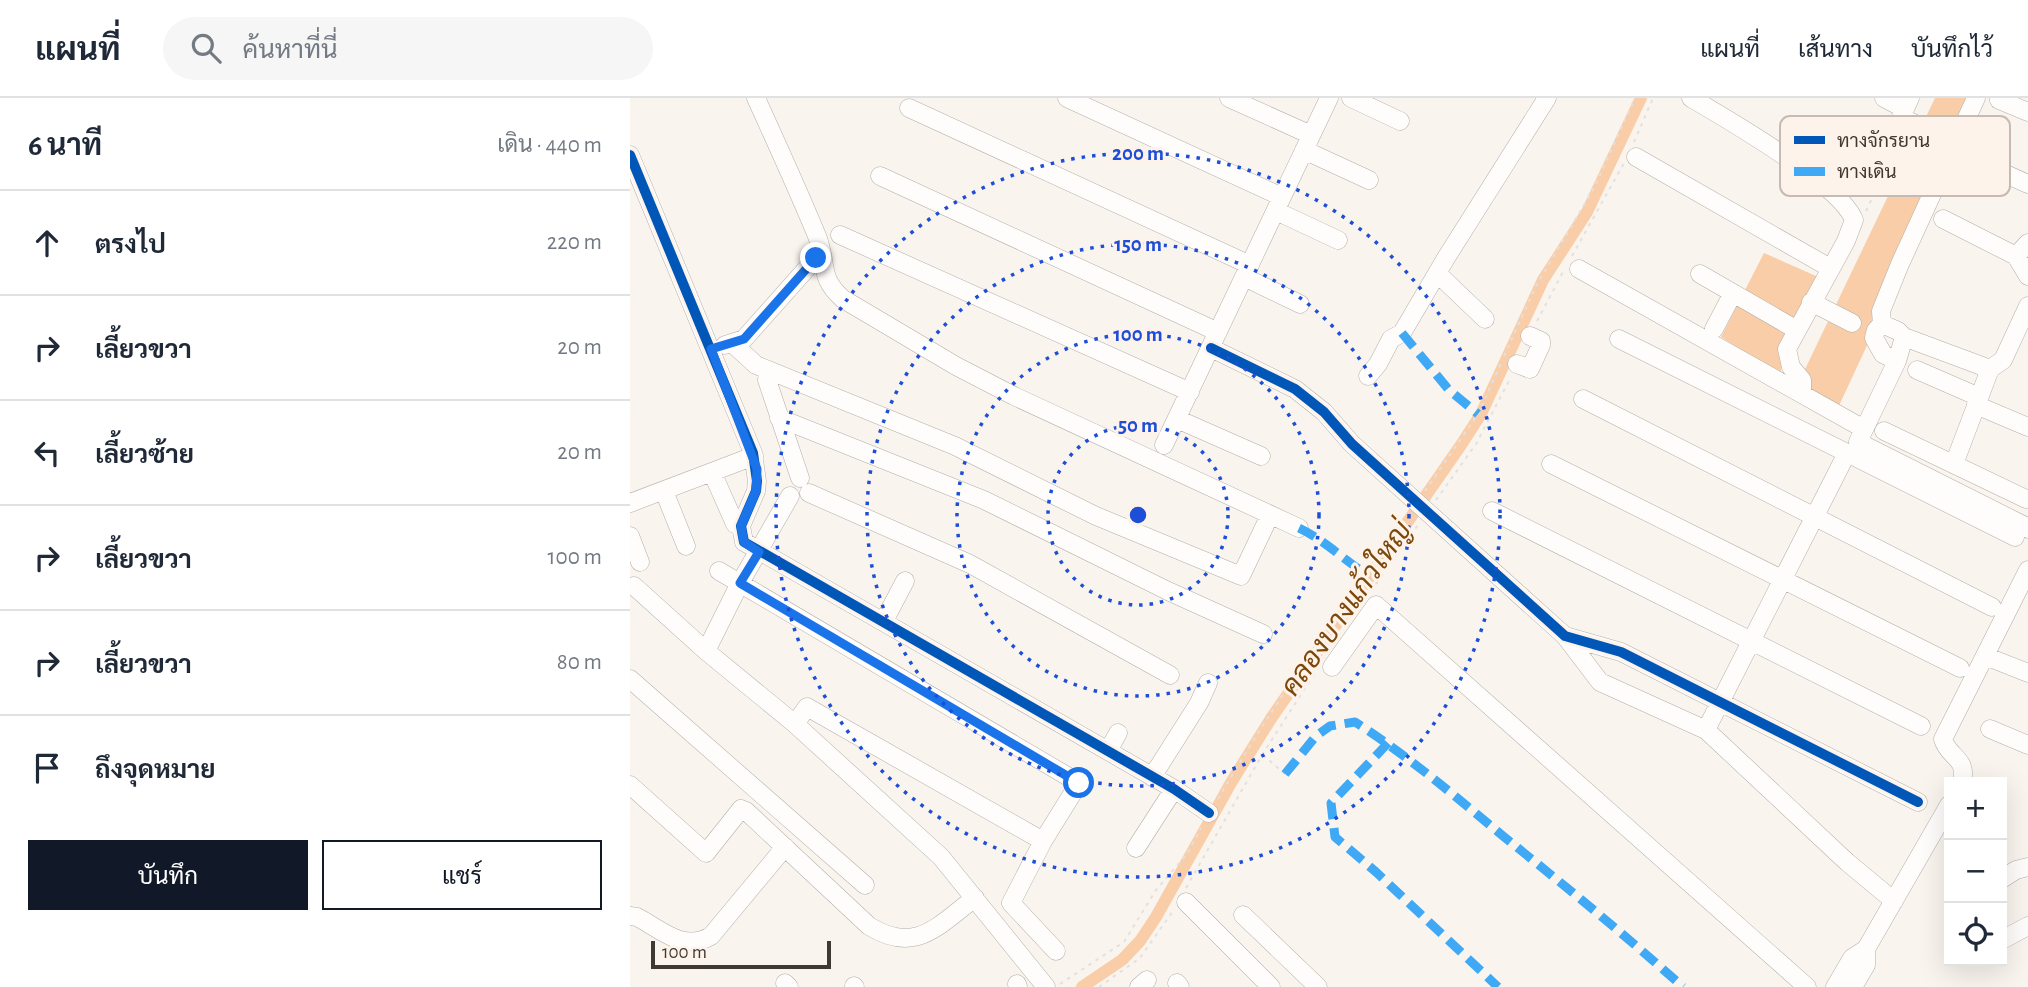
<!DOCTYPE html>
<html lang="th">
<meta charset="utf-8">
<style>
body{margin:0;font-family:"Alegreya Sans",Sarabun,sans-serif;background:#f6f6f7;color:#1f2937}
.controls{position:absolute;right:21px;bottom:21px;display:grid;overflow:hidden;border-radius:0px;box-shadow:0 7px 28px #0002}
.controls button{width:63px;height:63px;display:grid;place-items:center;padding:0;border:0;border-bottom:2px solid #e0e1e3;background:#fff;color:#1f2937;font:35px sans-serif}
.scale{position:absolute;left:21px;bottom:18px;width:180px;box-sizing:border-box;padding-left:7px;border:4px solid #403933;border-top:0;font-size:19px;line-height:24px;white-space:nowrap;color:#403933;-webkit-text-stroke:5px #fef3ea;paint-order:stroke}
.stop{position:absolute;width:21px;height:21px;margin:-16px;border:5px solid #1a73e8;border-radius:50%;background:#fff}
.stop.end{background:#1a73e8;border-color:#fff;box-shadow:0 2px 7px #0008}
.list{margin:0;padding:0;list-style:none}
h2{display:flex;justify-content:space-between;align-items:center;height:91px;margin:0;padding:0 28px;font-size:30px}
h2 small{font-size:23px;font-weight:400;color:#747a83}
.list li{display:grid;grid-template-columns:46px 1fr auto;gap:21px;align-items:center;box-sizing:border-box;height:105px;padding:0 28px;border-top:2px solid #e0e1e3}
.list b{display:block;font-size:26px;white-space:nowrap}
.list em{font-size:23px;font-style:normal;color:#747a83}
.actions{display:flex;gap:14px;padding:21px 28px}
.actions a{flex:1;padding:16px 0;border:2px solid #111827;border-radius:0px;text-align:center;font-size:24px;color:#111827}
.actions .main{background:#111827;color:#fff}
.icon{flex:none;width:38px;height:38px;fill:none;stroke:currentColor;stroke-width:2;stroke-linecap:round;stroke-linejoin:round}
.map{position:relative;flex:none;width:1398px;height:889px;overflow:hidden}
header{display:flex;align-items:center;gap:42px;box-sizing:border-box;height:98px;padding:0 35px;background:#fff;border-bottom:2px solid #e0e1e3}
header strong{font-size:33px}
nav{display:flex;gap:38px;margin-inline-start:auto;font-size:24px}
.search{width:490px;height:63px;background:#f6f6f7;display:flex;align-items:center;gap:18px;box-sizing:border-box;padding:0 24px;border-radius:38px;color:#747a83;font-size:26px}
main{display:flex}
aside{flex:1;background:#fff}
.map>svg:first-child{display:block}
.water{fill:#f9cda7}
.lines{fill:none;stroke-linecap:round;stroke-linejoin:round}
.canal{stroke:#f9cda7;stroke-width:12}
.minor-casing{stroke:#b3aea8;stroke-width:19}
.path{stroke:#e3e0df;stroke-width:2;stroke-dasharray:3.5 5;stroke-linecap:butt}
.minor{stroke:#fefdfc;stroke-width:18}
.quiet{stroke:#3fa9f5;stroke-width:9;stroke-dasharray:18 9;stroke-linecap:butt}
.cycleway-casing{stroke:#fef3ea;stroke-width:15}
.cycleway{stroke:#0057b8;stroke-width:10}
.route{stroke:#1a73e8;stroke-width:9}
.ring{fill:none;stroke:#1d4ed8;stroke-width:3.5;stroke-dasharray:3.5 7}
.labels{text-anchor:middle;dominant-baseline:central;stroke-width:6;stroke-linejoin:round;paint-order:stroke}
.water-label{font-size:28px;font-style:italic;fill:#7d470a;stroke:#fef3ea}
.key{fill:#fef3ea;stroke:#c5bbb3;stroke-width:2}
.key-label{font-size:19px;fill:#403933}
.centre{fill:#1d4ed8;stroke:#fef3ea;stroke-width:3.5}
.ring-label{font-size:21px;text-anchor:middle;font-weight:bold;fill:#1d4ed8;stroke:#fef3ea;stroke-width:6;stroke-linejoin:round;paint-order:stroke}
</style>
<header>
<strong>แผนที่</strong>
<div class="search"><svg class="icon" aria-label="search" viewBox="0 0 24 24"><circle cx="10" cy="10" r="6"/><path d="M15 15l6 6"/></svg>ค้นหาที่นี่</div>
<nav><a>แผนที่</a><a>เส้นทาง</a><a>บันทึกไว้</a></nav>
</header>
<main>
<aside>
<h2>6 นาที<small>เดิน · 440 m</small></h2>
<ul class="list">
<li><svg class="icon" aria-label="ahead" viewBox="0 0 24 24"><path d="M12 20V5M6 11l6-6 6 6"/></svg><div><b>ตรงไป</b></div><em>220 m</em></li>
<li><svg class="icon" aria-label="right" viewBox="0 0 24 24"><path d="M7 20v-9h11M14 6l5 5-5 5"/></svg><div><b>เลี้ยวขวา</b></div><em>20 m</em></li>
<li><svg class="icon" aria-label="left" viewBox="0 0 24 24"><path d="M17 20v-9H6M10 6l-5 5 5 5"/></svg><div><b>เลี้ยวซ้าย</b></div><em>20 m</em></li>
<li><svg class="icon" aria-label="right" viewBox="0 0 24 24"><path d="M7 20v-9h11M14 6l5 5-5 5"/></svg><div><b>เลี้ยวขวา</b></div><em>100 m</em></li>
<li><svg class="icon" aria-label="right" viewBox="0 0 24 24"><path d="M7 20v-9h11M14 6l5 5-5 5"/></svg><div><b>เลี้ยวขวา</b></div><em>80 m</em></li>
<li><svg class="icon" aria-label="arrive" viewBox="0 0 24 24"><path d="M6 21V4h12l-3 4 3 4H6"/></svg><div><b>ถึงจุดหมาย</b></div></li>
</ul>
<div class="actions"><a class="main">บันทึก</a><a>แชร์</a></div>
</aside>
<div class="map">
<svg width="1398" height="889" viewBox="0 0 1398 889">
<rect width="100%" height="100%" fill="#faf4ee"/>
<path class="water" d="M 1305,0 L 1352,0 L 1207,312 L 1167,288 Z
M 1134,155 L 1195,182 L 1149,276 L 1091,239 Z"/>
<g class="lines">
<path class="canal" d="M 452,889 L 492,862 L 510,843 L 526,819 L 602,683 L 642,619 L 831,347 L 851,316 L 913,182 L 957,114 L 1011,0"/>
<defs>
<path id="minor" d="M 126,0 C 147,46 168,92 187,138 C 198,166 188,179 213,201 L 326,268 L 384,298 L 669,430
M 437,0 L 652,99
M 599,0 L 681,37
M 721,0 L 770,23
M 1061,0 C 1097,21 1211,87 1224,122 L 1216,143 L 1157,251 L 1161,269 L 1172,282 L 1172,296
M 1254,0 L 1275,11
M 1280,0 L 1262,39 L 1307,84
M 1369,2 L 1398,14
M 279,10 L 620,167
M 1271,19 L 1315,40
M 674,52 L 739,82
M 0,57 L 123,355 L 127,383 L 126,393 L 111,428 L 114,444 L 544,691 L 579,715
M 1006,59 L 1200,170
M 1342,61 L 1398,86
M 250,78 L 588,234
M 646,113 L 708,142
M 1313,121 L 1386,158
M 210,137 L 560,294
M 1398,145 L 1386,158 L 1398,178
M 949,171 L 1234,331
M 807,175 L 855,221
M 1070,176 L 1167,232
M 614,179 L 670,206
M 1181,204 L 1222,225
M 1252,226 L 1251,213 L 1270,166 L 1346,0
M 1084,231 L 1103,195
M 1274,239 L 1360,271 L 1373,262 L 1398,208
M 989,241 L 1385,439
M 102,245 L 126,267 L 325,348 L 466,418 L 611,478 L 638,421
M 95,247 L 114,241 L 186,160
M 581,250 L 665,291 L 694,314 L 722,346 L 935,538 L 991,554 L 1288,704
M 1267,263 L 1253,256 L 1244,240 L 1246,232 L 1252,226 L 1268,233 L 1274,239 L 1267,263 L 1228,344 L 1395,428 L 1398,431
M 887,266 L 900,271 L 911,247 L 911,243 L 900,238
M 1287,272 L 1349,299
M 738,278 L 748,266 L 761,241 L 772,235 L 816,160 L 917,0
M 137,282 L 170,380
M 953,301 L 1362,509
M 1346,307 L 1398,329
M 149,320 L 354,402 L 538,493 L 633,536
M 547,321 L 631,358
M 1254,333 L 1396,401
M 534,347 L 699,0
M 1217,355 L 1076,632 L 1217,764 L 1264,803
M 921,366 L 1330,570
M 1324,366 L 1360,271
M 82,374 L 105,426
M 34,393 L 56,448
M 179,395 L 340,466 L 540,577
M 0,405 L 124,358
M 862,413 L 1291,628
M 0,438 L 10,464
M 89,473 L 449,685 L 413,743 L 381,805 L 426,853
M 4,488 L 76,553 L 165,626 L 311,759 L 416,889
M 254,523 L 275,483
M 935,538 L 970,584 L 1076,632
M 76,553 L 110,485 L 160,398
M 1355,558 L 1398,575
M 702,569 L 746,507 L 1177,889
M 0,581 L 235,787
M 165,626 L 177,609 L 413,743
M 1360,631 L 1398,647
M 478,653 L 488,635
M 522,679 L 569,605 L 578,585
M 1332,684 C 1338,659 1318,660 1313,641 L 1398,472
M 0,687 L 76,755 L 111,711 L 116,713 L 239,828 C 286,857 307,828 345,800
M 506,750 L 544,691
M 1372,781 L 1386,772 L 1398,769
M 556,804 L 641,889
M 613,817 L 688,889
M 0,818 L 7,819 C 32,832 53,854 81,838 L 155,749
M 1372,842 L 1398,828
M 155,885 L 159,889
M 547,885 L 550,889
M 387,886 L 388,889
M 224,888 L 225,889
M 509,889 L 517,882
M 1205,889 L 1222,860 L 1236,851 L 1319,707
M 1223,889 L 1236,867 L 1236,851"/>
</defs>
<use href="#minor" class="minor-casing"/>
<path class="path" d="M 1004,44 L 1023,0
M 1236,113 L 1261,61
M 942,158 L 994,65
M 907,223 L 934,172
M 874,258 L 906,188 L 964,90 L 1005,0
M 795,393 L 848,316 L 872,263
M 806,402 L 846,346 L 881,279
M 741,493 L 788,427
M 633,657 L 655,676
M 588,701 C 645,602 712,511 778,418
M 556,790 L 632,657 L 688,570
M 430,886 L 494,844 L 526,792 L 557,756 L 571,730
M 469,889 L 510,860 L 543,813"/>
<use href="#minor" class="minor"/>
<path class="quiet" d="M 772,235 L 819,292 L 848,316
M 669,430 C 694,442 713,461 736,476
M 758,645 L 701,705 L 705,739 L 746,774 L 868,889
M 655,676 L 686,638 L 700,628 L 725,624 C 778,658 825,698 873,738 C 934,787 995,837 1053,889"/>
<defs>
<path id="cycleway" d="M 0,57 L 123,355 L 127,383 L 126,393 L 111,428 L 114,444 L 544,691 L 579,715
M 581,250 L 665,291 L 694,314 L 722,346 L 935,538 L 991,554 L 1288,704"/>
</defs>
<use href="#cycleway" class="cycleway-casing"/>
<use href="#cycleway" class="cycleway"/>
</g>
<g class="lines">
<path class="route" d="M 186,160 L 114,241 L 81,251 L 127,371 L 126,393 L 111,428 L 114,444 L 129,454 L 110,485 L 449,685"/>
</g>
<g class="ring">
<circle cx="508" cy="417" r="90"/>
<circle cx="508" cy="417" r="181"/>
<circle cx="508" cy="417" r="271"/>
<circle cx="508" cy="417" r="362"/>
</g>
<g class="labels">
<g class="water-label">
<text transform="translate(717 511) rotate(-55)">คลองบางแก้วใหญ่</text>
</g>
</g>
<rect x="1150" y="18" width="230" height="80" rx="10" class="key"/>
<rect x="1164" y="38" width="31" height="8" fill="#0057b8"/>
<rect x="1164" y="69" width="31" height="9" fill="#3fa9f5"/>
<g class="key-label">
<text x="1207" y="49">ทางจักรยาน</text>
<text x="1207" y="80">ทางเดิน</text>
</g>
<circle cx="508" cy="417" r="10" class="centre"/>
<g class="ring-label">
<text x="508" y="62">200 m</text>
<text x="508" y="153">150 m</text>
<text x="508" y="243">100 m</text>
<text x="508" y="334">50 m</text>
</g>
</svg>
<div class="controls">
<button>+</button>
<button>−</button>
<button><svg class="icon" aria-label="locate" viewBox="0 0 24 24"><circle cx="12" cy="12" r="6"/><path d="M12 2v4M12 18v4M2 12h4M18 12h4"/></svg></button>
</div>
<div class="scale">100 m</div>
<div class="stop" style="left:449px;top:685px"></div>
<div class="stop end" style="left:186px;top:160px"></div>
</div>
</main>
